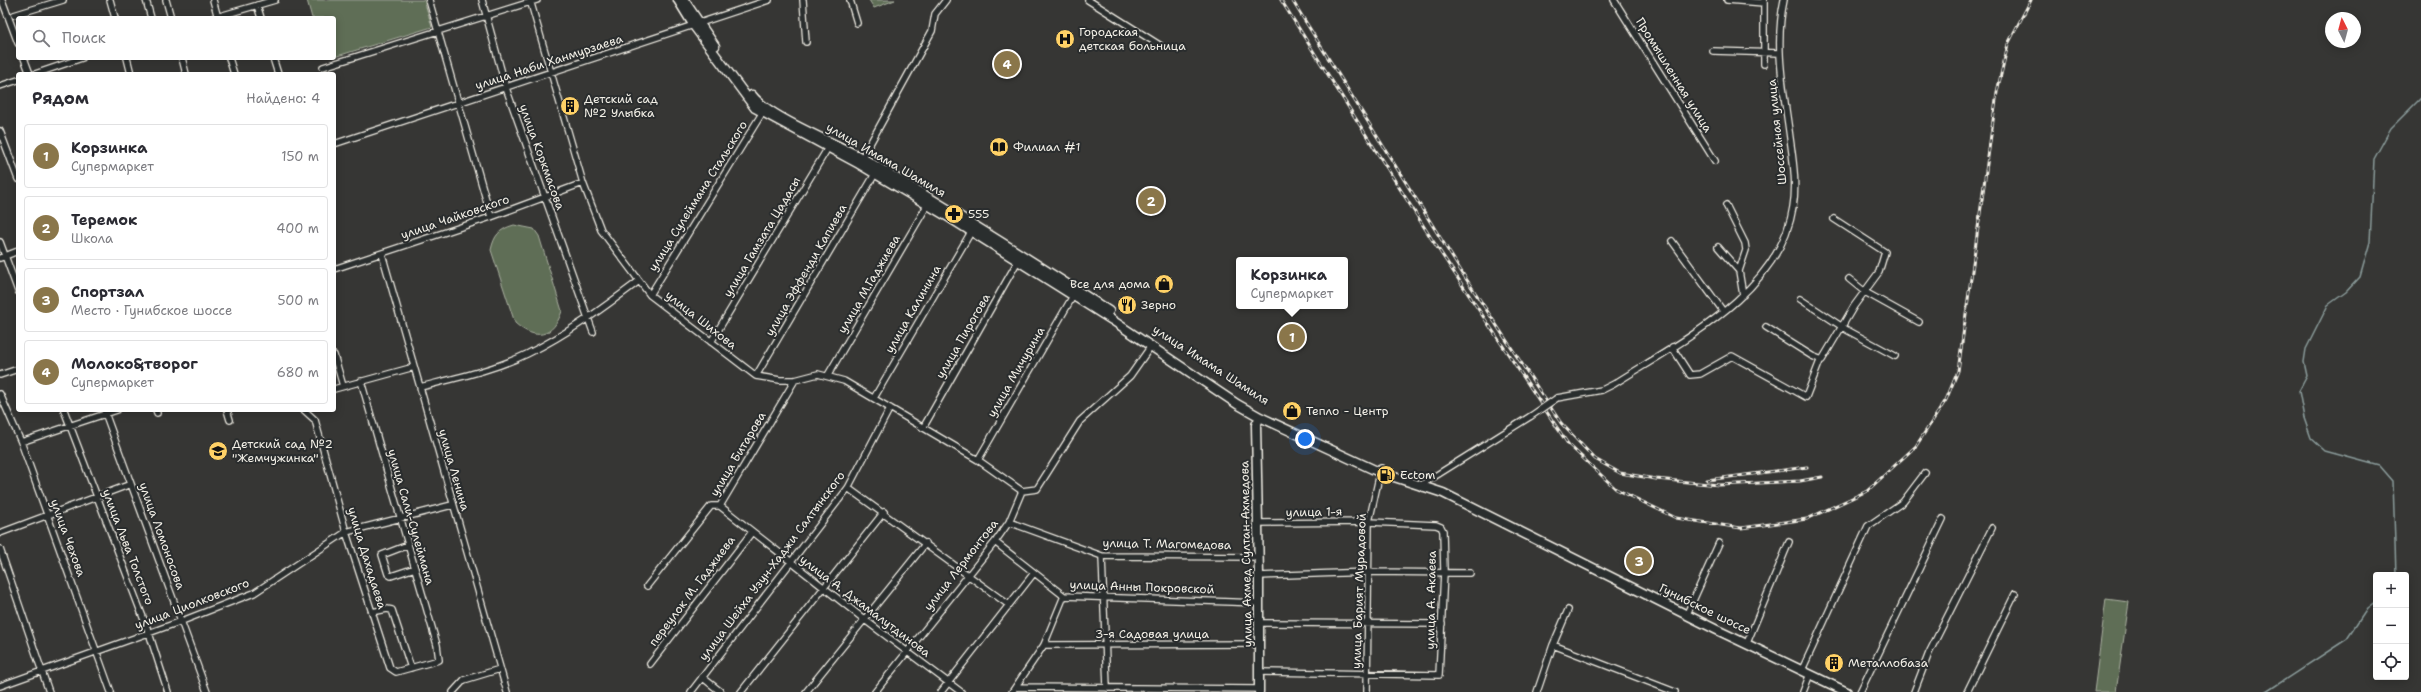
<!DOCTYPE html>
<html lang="ru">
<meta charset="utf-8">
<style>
body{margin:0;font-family:"Shantell Sans",sans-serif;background:#f7f7f7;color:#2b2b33}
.controls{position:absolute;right:12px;bottom:12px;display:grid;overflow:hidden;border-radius:4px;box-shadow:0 2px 10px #0003}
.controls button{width:36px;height:36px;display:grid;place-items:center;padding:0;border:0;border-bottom:1px solid #e1e1e2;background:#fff;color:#2b2b33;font:20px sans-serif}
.compass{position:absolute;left:2325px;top:12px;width:36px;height:36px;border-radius:50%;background:#fff;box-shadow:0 2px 10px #0003;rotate:354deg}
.you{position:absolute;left:1305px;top:439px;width:14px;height:14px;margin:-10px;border:3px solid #fff;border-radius:50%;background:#1a73e8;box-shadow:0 0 0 6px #1a73e833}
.badge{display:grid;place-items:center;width:26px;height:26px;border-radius:50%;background:#8a764a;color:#fff;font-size:13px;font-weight:700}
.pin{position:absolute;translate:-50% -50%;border:2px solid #fff;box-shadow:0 1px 4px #0006}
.popup{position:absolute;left:1236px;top:257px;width:112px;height:52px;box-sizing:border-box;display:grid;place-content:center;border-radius:4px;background:#fff;filter:drop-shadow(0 1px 3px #0005);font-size:13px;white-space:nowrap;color:#7c7c81}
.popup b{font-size:15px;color:#2b2b33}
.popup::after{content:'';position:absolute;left:50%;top:100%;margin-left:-8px;border:8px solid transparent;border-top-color:#fff}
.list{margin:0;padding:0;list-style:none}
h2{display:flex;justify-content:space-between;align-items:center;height:52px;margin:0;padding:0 16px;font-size:17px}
h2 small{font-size:13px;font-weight:400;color:#7c7c81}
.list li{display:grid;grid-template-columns:26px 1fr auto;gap:12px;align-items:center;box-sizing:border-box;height:64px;margin:0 8px 8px;padding:0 8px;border:1px solid #e1e1e2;border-radius:4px}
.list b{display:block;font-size:15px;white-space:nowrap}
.list p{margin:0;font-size:13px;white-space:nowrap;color:#7c7c81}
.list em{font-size:13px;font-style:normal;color:#7c7c81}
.icon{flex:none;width:22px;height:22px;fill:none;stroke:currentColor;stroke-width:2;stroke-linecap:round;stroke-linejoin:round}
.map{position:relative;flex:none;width:2421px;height:692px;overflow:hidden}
.search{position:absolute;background:#fff;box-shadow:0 2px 10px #0003;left:16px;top:16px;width:320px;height:44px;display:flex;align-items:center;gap:10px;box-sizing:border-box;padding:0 14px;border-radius:4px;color:#7c7c81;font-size:15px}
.panel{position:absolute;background:#fff;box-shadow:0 2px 10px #0003;left:16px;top:72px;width:320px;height:340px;border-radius:4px}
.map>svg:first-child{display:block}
.green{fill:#5f6e57;stroke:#aab0a0}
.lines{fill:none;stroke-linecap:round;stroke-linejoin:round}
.stream{stroke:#8b9c9b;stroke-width:1.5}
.minor-casing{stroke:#f4f1e8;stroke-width:8}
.secondary-casing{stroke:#f4f1e8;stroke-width:11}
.minor{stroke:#2a2d2e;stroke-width:5.5}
.secondary{stroke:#2a2d2e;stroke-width:8}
.rail-casing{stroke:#f4f1e8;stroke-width:3}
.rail{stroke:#2a2d2e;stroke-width:1.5;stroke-dasharray:4.5;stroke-linecap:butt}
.minor-bridge-casing{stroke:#f4f1e8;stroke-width:8;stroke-linecap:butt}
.minor-bridge{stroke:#2a2d2e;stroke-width:5.5}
.labels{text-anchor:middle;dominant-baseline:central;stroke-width:4;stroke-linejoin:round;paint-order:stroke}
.poi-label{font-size:12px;fill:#f4f1e8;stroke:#2a2d2e;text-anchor:start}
.street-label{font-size:12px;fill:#f4f1e8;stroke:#2a2d2e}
</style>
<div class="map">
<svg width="2421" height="692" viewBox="0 0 2421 692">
<rect width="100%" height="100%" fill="#363634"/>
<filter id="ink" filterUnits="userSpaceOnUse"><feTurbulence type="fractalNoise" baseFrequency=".025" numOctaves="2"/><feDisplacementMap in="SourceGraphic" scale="8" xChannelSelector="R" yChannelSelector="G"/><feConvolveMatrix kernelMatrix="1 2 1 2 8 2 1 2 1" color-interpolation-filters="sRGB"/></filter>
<g filter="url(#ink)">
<path class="green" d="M 307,0 L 424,0 L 432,27 L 334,57 L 334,18 L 312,18 Z
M 869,0 L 895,0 L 874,8 Z
M 514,225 L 534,229 L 539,236 L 562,311 C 553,338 535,341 515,323 L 491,250 C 494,236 499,229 514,225 Z
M 2106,599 L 2129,602 L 2116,692 L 2094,692 Z"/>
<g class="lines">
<path class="stream" d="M 2396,575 L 2393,481 L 2380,466 L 2325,451 L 2311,438 L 2304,418 L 2299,391 L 2307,376 L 2304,362 L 2306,349 L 2328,305 L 2346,292 L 2360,277 L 2370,242 L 2374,159 L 2391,128 L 2421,98
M 2266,692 L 2347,639 L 2367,609 L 2376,602"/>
<defs>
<path id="minor" d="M 2,0 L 18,43
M 110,0 L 115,18
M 146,0 L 151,18
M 166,0 L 171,18
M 213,0 L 218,18
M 429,0 L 491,217
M 482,0 L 506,88 L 593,332
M 530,0 L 583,183 L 601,230 L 650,295 L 756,376 L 780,380 L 795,380 L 818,374 L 844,381 L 978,460 L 1022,491
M 803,0 L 806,42
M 850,0 L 857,23
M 1088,0 L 1161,46
M 1614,0 L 1715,161
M 1727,0 L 1764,3
M 257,5 L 261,18
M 14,15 L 63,0
M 213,18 L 275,0
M 1713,51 L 1779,53
M 24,58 L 30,74
M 127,58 L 131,74
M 182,58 L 186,74
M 229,58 L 234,74
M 273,58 L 278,74
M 1764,64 L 1764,0
M 323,67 L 537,0
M 35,74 L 82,58
M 0,86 L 18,80
M 0,131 L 18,179
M 334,144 L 769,0
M 861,160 L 932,31 L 935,14 L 946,0
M 1726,205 L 1745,243 L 1746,250 L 1739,271 L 1743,295
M 1672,241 L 1723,311
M 0,242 L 18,291
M 1718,247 L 1739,271
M 382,254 L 507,692
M 0,258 L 18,251
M 334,269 L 491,217 L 583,183
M 1849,279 L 1865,292 L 1919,322
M 650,295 L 764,110
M 1800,299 L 1847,330 L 1895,356
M 1766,327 L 1812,356 L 1822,360 L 1854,306 L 1879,272 L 1885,252 L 1834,219
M 711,342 L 829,146
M 1672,347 L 1690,375 L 1700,374 L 1732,356 L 1806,397 L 1820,361
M 334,355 L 343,386
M 0,375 L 18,369
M 828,375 L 928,204
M 756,376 L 875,174
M 420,387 C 456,378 494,370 527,354 C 568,334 603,308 639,281
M 334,389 L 414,367
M 0,394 L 21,442 L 111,692
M 874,398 L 971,232
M 1557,398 L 1602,390 L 1614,384 C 1680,342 1780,293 1793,207 C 1797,184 1793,160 1790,138 C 1784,92 1774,46 1784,0
M 64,410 L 149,633 L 168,692
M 104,410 L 207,692
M 156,410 L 157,413
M 227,410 L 230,420
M 304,410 L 315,420 L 346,532 L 390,668 L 396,672 L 439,660 L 437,645 L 361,381
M 923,428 L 1019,259
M 21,442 L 117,410
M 978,460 L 1073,296
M 848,488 L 1009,605
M 1422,488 L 1424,483 L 1531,416
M 1022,491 L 1037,489 L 1080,421 L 1130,376 L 1151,346
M 720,506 L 865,620 L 961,692
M 1009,522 L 1102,556 L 1259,557
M 1258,523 L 1369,522 L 1436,525 L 1441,527 L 1443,531 L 1444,572 L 1439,675 L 1259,672
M 0,533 L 131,484
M 995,542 L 1064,596 L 1259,603
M 408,545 L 382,555 L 388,574 L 391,576 L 415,568
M 0,549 L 49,692
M 1102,556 L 1107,688
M 1259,576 L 1369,572 L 1470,573
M 647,586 L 711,506 L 720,506 L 795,380
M 372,612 L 387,609 L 392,610 L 411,668
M 1687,614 L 1719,543
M 1260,623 L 1442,624
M 1747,643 L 1789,542
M 1044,645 L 1260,644
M 1553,645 L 1675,692
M 650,664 L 752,532
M 1802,670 L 1868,526 L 1903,502 L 1925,473
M 702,677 L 721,692
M 0,686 L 182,621 L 254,593 L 346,532 L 452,505
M 1016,687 L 1259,689
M 453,692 L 464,680 L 500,669
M 691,692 L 848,488 L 890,408
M 741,692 L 884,512
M 806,692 L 926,543
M 875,692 L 995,542 L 1009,522 L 1022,491
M 941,692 L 1034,573
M 1012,692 L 1044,645 L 1064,596
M 1367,692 L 1369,522 L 1381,468
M 1537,692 L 1553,645 L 1568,610
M 1803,692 L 1810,674
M 1860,692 L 1943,519
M 1914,692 L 1929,653 L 1992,528
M 1967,692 L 2015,594"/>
<path id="secondary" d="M 678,0 L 694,26 L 755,108 L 859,164 L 950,218 L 1112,320 L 1237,404 L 1260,417 L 1379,472 L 1443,493 L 1715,629 L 1847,692
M 684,0 L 715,46
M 752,95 C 768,117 837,144 864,159 C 947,207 1029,259 1109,311
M 1259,692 L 1259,576 L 1256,425 L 1260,417"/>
</defs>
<use href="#minor" class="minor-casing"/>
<use href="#secondary" class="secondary-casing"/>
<use href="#minor" class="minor"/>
<use href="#secondary" class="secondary"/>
<defs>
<path id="rail" d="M 1281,0 L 1431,238 L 1568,444 L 1616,489 L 1676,518 L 1741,528 L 1807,519 L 1867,491 L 1916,446 L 1946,400 L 1958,371 L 1997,92 L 2008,44 L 2031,0
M 1292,0 L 1461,271 L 1543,396 L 1561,423 L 1595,459 L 1620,473 L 1656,479 L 1719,485 L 1800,481 L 1822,477
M 1707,480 L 1807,467"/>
</defs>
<use href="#rail" class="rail-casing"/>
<use href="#rail" class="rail"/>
<defs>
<path id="minor-bridge" d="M 1531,416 L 1557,398"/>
</defs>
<use href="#minor-bridge" class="minor-bridge-casing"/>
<use href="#minor-bridge" class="minor-bridge"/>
</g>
</g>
<defs>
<symbol id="hospital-disc" viewBox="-11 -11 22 22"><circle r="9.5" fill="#ffd166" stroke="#2a2d2e"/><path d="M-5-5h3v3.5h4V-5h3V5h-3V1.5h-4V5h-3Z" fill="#111"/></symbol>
<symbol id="building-disc" viewBox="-11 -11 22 22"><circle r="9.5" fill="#ffd166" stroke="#2a2d2e"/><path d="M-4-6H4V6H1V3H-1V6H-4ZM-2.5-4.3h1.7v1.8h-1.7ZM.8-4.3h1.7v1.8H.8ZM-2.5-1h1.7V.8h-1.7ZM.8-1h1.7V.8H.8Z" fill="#111"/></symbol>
<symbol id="library-disc" viewBox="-11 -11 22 22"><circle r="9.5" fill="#ffd166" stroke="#2a2d2e"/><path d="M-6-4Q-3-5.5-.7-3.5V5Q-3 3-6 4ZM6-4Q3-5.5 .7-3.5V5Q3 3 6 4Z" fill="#111"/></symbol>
<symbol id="pharmacy-disc" viewBox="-11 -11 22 22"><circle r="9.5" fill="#ffd166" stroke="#2a2d2e"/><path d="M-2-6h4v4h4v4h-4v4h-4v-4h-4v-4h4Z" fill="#111"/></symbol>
<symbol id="shop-disc" viewBox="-11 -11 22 22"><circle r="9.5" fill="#ffd166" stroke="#2a2d2e"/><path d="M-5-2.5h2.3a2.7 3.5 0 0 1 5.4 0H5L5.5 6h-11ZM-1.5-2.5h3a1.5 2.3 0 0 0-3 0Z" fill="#111"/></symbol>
<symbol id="restaurant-disc" viewBox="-11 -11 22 22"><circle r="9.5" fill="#ffd166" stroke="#2a2d2e"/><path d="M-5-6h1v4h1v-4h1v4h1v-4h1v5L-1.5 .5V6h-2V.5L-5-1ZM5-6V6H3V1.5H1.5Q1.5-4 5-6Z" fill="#111"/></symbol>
<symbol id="school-disc" viewBox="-11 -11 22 22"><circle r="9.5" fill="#ffd166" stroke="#2a2d2e"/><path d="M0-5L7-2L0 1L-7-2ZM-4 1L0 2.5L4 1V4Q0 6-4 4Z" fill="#111"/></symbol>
<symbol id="fuel-disc" viewBox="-11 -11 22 22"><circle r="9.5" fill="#ffd166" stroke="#2a2d2e"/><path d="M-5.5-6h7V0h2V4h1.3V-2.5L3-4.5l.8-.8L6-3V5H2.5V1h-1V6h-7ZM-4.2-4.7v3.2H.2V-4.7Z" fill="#111"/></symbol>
</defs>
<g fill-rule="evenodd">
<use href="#hospital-disc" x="1054" y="28" width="22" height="22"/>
<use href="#building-disc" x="559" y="95" width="22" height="22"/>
<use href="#library-disc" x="988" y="136" width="22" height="22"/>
<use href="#pharmacy-disc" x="943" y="203" width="22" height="22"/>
<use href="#shop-disc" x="1153" y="273" width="22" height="22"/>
<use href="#restaurant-disc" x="1116" y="294" width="22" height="22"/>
<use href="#shop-disc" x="1281" y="400" width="22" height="22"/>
<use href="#school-disc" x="207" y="440" width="22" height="22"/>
<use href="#fuel-disc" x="1375" y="464" width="22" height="22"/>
<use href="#building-disc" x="1823" y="652" width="22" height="22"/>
</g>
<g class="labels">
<g class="poi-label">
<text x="1079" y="32">Городская<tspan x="1079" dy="14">детская больница</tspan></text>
<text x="584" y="99">Детский сад<tspan x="584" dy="14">№2 Улыбка</tspan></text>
<text x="1013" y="147">Филиал #1</text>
<text x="968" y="214">555</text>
<text x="1150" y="284" text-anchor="end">Все для дома</text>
<text x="1141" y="305">Зерно</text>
<text x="1306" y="411">Тепло - Центр</text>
<text x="232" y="444">Детский сад №2<tspan x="232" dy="14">"Жемчужинка"</tspan></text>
<text x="1400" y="475">Ectom</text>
<text x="1848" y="663">Металлобаза</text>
</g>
<g class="street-label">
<text transform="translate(549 62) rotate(-18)">улица Наби Ханмурзаева</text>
<text transform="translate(1674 75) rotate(58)">Промышленная улица</text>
<text transform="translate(1777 132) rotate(-96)">Шоссейная улица</text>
<text transform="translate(542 157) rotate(70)">улица Коркмасова</text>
<text transform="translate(886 160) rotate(30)">улица Имама Шамиля</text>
<text transform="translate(698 196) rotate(-58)">улица Сулеймана Стальского</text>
<text transform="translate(455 217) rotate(-19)">улица Чайковского</text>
<text transform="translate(762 237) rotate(-59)">улица Гамзата Цадасы</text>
<text transform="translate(806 270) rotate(-60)">улица Эффенди Капиева</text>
<text transform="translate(869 284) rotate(-60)">улица М.Гаджиева</text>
<text transform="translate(913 309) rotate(-60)">улица Калинина</text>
<text transform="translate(701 320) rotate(38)">улица Шихова</text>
<text transform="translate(963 336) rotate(-60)">улица Пирогова</text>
<text transform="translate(1211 365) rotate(33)">улица Имама Шамиля</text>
<text transform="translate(1016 372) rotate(-60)">улица Мичурина</text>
<text transform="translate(738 454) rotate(-59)">улица Битарова</text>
<text transform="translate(454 470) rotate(74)">улица Ленина</text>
<text transform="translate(1314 512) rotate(-1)">улица 1-я</text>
<text transform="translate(411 517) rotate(74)">улица Сали-Сулеймана</text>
<text transform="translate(162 536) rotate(70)">улица Ломоносова</text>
<text transform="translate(68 538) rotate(70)">улица Чехова</text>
<text transform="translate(1167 544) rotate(1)">улица Т. Магомедова</text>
<text transform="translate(128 547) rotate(69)">улица Льва Толстого</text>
<text transform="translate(1246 554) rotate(-91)">улица Ахмед Султан-Ахмедова</text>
<text transform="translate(367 558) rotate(73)">улица Дахадаева</text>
<text transform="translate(961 565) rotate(-52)">улица Лермонтова</text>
<text transform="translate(772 566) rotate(-53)">улица Шейха Узун-Хаджи Салтынского</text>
<text transform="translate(1142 587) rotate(2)">улица Анны Покровской</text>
<text transform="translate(692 591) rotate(-53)">переулок М. Гаджиева</text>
<text transform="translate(1359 591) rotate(-88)">улица Барият Мурадовой</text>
<text transform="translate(1431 600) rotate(-89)">улица А. Акаева</text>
<text transform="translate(192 604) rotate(-21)">улица Циолковского</text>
<text transform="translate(865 606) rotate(37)">улица А. Джамалутдинова</text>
<text transform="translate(1705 609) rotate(26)">Гунибское шоссе</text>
<text x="1152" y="634">3-я Садовая улица</text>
</g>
</g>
</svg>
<div class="controls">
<button>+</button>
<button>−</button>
<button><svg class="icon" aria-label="locate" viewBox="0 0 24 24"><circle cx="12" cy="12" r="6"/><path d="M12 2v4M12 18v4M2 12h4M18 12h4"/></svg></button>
</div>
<svg class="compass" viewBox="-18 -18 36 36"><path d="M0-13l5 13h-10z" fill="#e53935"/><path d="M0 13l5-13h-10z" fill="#7c7c81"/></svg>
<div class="you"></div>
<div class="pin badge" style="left:1292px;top:337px">1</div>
<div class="popup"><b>Корзинка</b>Супермаркет</div>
<div class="pin badge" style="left:1151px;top:201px">2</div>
<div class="pin badge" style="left:1639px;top:561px">3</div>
<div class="pin badge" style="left:1007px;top:64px">4</div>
<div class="search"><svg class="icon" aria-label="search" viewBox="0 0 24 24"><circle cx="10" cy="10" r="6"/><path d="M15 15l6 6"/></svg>Поиск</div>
<section class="panel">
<h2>Рядом<small>Найдено: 4</small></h2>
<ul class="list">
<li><span class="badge">1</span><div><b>Корзинка</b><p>Супермаркет</p></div><em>150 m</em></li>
<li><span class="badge">2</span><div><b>Теремок</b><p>Школа</p></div><em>400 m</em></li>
<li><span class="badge">3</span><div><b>Спортзал</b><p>Место · Гунибское шоссе</p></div><em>500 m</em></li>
<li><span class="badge">4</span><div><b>Молоко&amp;творог</b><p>Супермаркет</p></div><em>680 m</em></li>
</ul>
</section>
</div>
